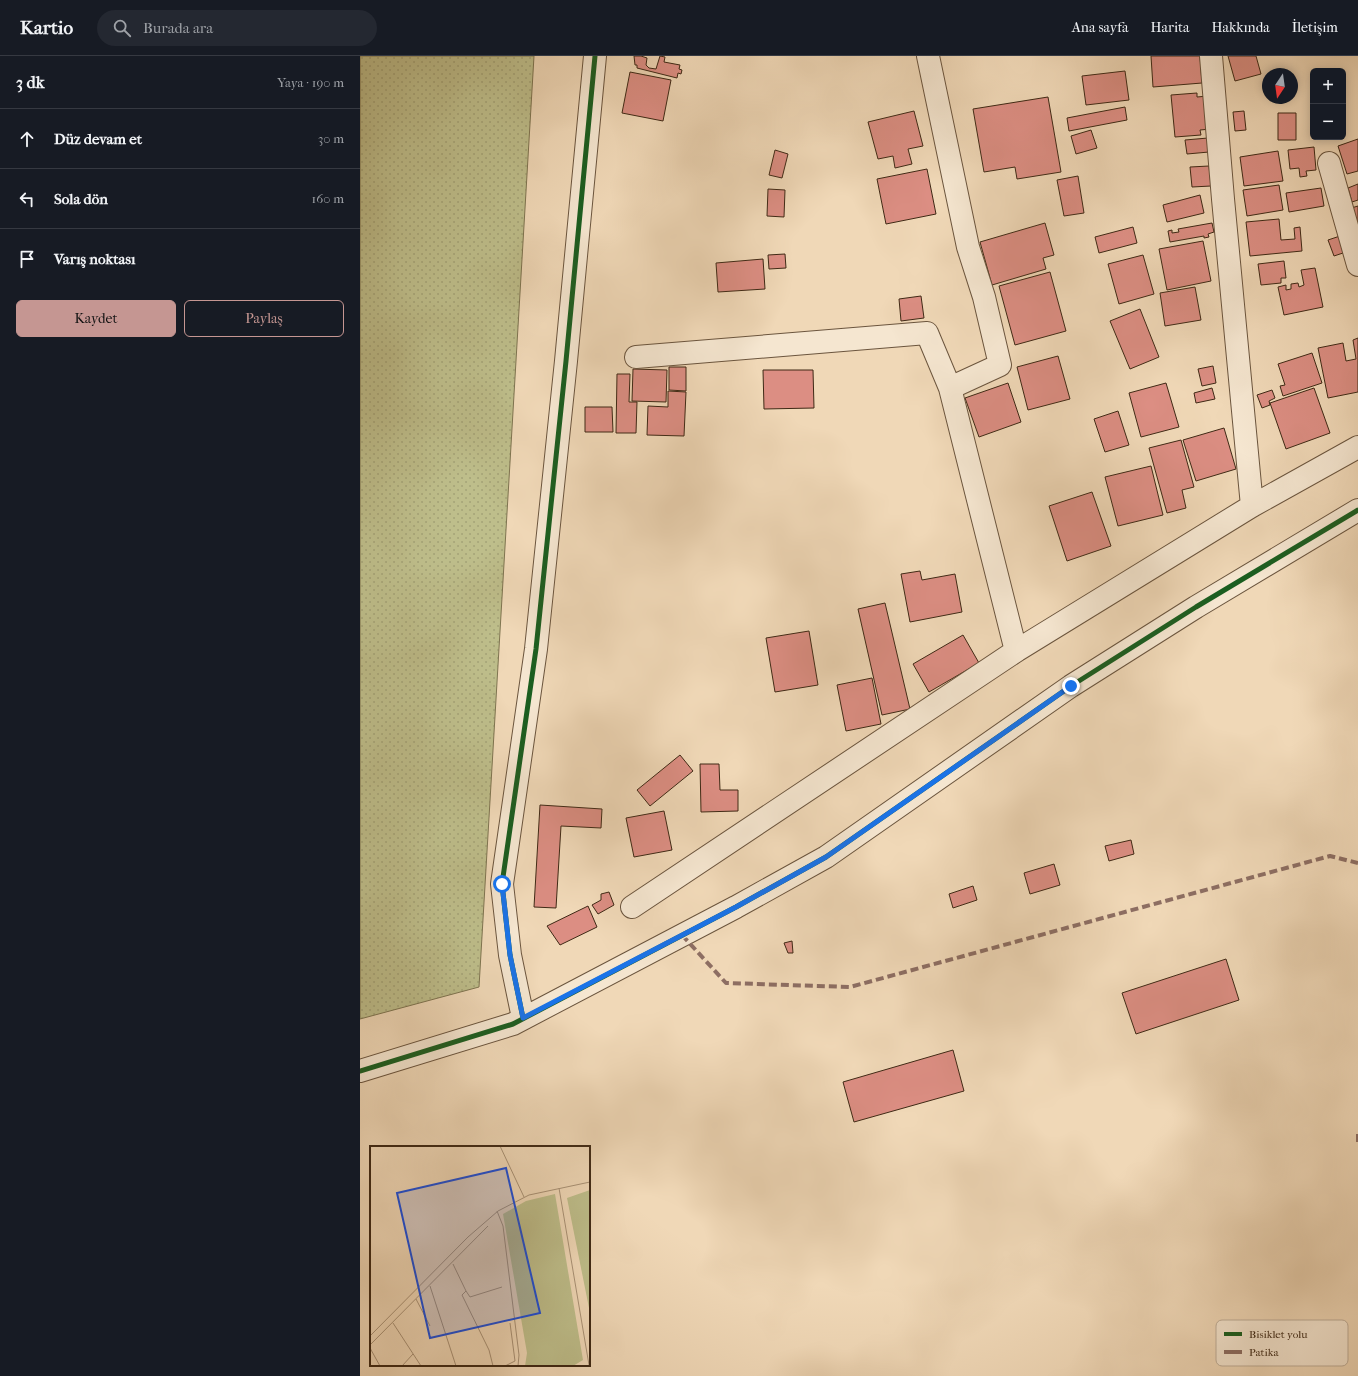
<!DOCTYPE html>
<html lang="tr">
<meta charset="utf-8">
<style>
body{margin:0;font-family:"IM FELL French Canon",serif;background:#242831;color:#f1f3f6}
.controls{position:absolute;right:12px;top:12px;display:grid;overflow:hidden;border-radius:6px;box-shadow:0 2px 10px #0003}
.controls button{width:36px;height:36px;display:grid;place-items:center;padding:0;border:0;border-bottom:1px solid #363941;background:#171b24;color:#f1f3f6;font:20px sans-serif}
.compass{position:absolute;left:902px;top:12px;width:36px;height:36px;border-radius:50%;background:#171b24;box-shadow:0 2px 10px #0003;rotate:193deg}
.stop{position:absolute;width:12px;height:12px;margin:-9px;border:3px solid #1a73e8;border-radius:50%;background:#fff}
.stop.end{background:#1a73e8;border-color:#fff;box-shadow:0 1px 4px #0008}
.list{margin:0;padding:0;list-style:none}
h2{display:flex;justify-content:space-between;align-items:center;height:52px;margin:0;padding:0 16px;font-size:17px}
h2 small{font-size:13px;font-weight:400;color:#9ea1a6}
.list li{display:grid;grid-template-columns:26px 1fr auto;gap:12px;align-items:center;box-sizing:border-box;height:60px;padding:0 16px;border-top:1px solid #363941}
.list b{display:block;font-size:15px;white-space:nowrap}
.list em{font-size:13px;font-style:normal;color:#9ea1a6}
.actions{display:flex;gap:8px;padding:12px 16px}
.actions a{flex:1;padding:9px 0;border:1px solid #c59692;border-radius:6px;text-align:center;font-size:14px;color:#c59692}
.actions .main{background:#c59692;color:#111}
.icon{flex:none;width:22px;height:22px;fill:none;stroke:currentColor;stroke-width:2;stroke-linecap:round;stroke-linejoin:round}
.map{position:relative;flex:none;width:998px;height:1320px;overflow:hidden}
header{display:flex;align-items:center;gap:24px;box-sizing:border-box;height:56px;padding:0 20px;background:#171b24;border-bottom:1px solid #363941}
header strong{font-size:19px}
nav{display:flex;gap:22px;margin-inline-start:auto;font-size:14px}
.search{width:280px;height:36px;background:#242831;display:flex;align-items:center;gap:10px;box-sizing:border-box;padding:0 14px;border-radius:22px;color:#9ea1a6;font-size:15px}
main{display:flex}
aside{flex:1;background:#171b24}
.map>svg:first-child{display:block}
.grass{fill:url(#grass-dots);stroke:#7e7450}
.building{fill:#dc8e83;stroke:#3f2915}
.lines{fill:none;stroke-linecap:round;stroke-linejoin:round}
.minor-casing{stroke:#6b553e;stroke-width:24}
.minor{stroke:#f5e6d0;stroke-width:22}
.quiet{stroke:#8d6e63;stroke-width:4;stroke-dasharray:8 4;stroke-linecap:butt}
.cycleway-casing{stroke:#f5e6d0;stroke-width:8}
.cycleway{stroke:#1b5e20;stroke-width:5}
.route{stroke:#1a73e8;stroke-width:5}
.inset-road{fill:none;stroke:#a99276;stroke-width:1}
.view{fill:#1d4ed8;fill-opacity:0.15;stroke:#1d4ed8;stroke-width:2}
.inset-edge{fill:none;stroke:#3f2915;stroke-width:2}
.key{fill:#f5e6d0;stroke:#bead98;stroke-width:1}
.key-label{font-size:11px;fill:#3f2915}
</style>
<header>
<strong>Kartio</strong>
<div class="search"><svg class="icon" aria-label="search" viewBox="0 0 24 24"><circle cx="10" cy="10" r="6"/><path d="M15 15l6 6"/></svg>Burada ara</div>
<nav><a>Ana sayfa</a><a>Harita</a><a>Hakkında</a><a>İletişim</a></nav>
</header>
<main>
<aside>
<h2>3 dk<small>Yaya · 190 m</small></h2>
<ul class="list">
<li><svg class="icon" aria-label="ahead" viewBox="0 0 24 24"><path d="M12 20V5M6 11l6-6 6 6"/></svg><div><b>Düz devam et</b></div><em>30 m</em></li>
<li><svg class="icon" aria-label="left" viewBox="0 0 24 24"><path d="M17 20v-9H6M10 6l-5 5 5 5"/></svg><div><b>Sola dön</b></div><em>160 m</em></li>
<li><svg class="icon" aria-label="arrive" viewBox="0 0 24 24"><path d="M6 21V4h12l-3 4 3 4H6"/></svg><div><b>Varış noktası</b></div></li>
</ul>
<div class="actions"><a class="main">Kaydet</a><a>Paylaş</a></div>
</aside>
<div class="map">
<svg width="998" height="1320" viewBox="0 0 998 1320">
<defs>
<pattern id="grass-dots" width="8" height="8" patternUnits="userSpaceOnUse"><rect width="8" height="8" fill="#bebe8b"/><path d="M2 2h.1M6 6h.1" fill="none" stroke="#a4a377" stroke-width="1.8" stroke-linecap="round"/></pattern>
</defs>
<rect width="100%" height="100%" fill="#f0d8b7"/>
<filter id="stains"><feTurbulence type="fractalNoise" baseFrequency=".005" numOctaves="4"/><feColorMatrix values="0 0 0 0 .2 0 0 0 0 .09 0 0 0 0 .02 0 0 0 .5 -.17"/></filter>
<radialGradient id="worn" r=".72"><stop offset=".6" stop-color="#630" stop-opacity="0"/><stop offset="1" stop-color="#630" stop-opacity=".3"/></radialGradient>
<path class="grass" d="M 0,0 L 174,0 L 119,931 L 0,963 Z"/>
<path class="building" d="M 274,0 L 281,0 L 287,2 L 286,9 L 289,12 L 296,13 L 300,0 L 305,1 L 304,6 L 320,9 L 319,13 L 322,14 L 321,18 L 318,17 L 317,22 L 277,12 L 277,9 L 275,9 Z
M 791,0 L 840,0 L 842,27 L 793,31 Z
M 868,0 L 896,0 L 901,18 L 875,25 Z
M 765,15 L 769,44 L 726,49 L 722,20 Z
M 270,16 L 311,24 L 303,65 L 262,57 Z
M 837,37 L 837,41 L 848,40 L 851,73 L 840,74 L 841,79 L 815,81 L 811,39 Z
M 688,41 L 701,116 L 657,123 L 655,111 L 624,116 L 613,53 Z
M 765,51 L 767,64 L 709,75 L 707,62 Z
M 554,55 L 563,90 L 548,93 L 552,108 L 535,112 L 533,100 L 518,103 L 508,66 Z
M 884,55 L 886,74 L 875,75 L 873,56 Z
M 918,57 L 936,57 L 936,84 L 918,84 Z
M 731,74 L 737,92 L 716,98 L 711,80 Z
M 848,82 L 849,96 L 827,98 L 825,84 Z
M 998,83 L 998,115 L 987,118 L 978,90 Z
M 954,91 L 956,114 L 946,115 L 947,120 L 940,121 L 939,112 L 930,113 L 928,94 Z
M 415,94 L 428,98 L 422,122 L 409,119 Z
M 918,95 L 923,125 L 884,130 L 880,101 Z
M 849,110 L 851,130 L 832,131 L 830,111 Z
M 567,113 L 576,158 L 526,168 L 517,123 Z
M 718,120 L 724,157 L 704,160 L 697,124 Z
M 998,128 L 998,144 L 992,146 L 988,132 Z
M 919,129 L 923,154 L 887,160 L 883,134 Z
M 961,132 L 964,150 L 929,156 L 926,137 Z
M 408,133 L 425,134 L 424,161 L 407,160 Z
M 840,139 L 844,157 L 807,166 L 803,149 Z
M 998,150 L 998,182 L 988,153 Z
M 919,163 L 921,184 L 935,183 L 934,172 L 940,171 L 942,195 L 890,200 L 886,166 Z
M 685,167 L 694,199 L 683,202 L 686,213 L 632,229 L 620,186 Z
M 852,167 L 854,176 L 848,178 L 849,181 L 844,182 L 844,180 L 810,186 L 808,175 L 812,174 L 812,177 L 819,176 L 818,173 Z
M 773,171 L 777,187 L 739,197 L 735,181 Z
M 980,180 L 986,196 L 974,200 L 968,184 Z
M 843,185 L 851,225 L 807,234 L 799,193 Z
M 425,198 L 426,212 L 409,213 L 408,199 Z
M 783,199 L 794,238 L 759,248 L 748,208 Z
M 403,203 L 405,233 L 358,236 L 356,207 Z
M 924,205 L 926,222 L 921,222 L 921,227 L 901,229 L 898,208 Z
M 955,212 L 963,251 L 924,259 L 918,231 L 926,229 L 926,234 L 931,233 L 931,228 L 938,227 L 939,231 L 944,229 L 941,214 Z
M 690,216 L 706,275 L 655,289 L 639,230 Z
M 835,231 L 841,264 L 805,270 L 800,237 Z
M 561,240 L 564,262 L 541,265 L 539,243 Z
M 780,253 L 799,301 L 770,313 L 750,265 Z
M 998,282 L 998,336 L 968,342 L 958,292 L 983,287 L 986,305 L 996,303 L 993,284 Z
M 952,297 L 962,327 L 923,340 L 920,330 L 925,329 L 918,308 Z
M 698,300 L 710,343 L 668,354 L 657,311 Z
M 853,310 L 856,327 L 842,330 L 838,313 Z
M 309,311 L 326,311 L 326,335 L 309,334 Z
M 273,313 L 307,314 L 306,346 L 272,345 Z
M 403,314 L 453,314 L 454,352 L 404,353 Z
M 257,318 L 270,318 L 269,346 L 277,346 L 276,377 L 256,377 Z
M 648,327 L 661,366 L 619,381 L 605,342 Z
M 806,327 L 819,371 L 781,381 L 769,337 Z
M 852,332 L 855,343 L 836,347 L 834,337 Z
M 954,332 L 970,377 L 926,393 L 910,347 Z
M 912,334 L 915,342 L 909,345 L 910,349 L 902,352 L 897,339 Z
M 308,335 L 326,336 L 324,380 L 287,379 L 288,350 L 308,351 Z
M 225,351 L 252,351 L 253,376 L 225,376 Z
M 758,355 L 769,389 L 745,396 L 734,363 Z
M 864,372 L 876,413 L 836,425 L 823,384 Z
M 821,384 L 834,431 L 822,434 L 826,452 L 807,457 L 789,392 Z
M 791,410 L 803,459 L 758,470 L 745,421 Z
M 732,436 L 751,490 L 707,505 L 689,450 Z
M 560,515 L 562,524 L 595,518 L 602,556 L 550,566 L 541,518 Z
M 525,547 L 550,653 L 522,659 L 498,553 Z
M 449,575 L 458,629 L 415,636 L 406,582 Z
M 603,579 L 619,607 L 569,636 L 553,608 Z
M 512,622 L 521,668 L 486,675 L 477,629 Z
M 320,699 L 333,715 L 290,750 L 277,734 Z
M 340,708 L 359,708 L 360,734 L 378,734 L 378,755 L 341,756 Z
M 180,749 L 242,753 L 241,772 L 201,770 L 196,852 L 174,851 Z
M 304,755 L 312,794 L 274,801 L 266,762 Z
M 771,784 L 774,798 L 749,805 L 745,790 Z
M 694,808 L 700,829 L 670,838 L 664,817 Z
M 613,830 L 617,844 L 593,852 L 589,838 Z
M 249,836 L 254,849 L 238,858 L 232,849 L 241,844 L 241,838 Z
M 228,850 L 237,871 L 200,889 L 187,870 Z
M 432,885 L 433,897 L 428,897 L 424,887 Z
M 866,903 L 879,944 L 776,978 L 762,937 Z
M 593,994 L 604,1035 L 494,1066 L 483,1026 Z"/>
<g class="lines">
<defs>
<path id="minor" d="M 568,0 L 608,191 L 624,241 L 640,309 L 590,332 L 656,595
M 851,0 L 863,143 L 892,450
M 969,107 L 998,209
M 276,301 L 567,277 L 590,332
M 272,851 L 656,595 L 892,450 L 998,391
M 163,962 L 150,899 L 142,828 L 176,593 L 206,305 L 235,0
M 0,1015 L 153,968 L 376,851 L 466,801 L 711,630 L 836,551 L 998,454"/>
</defs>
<use href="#minor" class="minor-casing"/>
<use href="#minor" class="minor"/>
<path class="quiet" d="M 322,879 L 366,927 L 490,931 L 970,800 L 998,807
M 998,1078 L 998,1088"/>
<defs>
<path id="cycleway" d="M 163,962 L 150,899 L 142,828 L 176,593 L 206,305 L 235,0
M 0,1015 L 153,968 L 376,851 L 466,801 L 711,630 L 836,551 L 998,454"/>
</defs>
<use href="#cycleway" class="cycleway-casing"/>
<use href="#cycleway" class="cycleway"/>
</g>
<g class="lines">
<path class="route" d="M 142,828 L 150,899 L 163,962 L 376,851 L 466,801 L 711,630"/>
</g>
<g transform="translate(10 1090)">
<rect width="220" height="220" fill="#f0d8b7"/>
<path d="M 185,48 L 213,214 L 203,220 L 155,220 L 157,207 L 133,68 L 156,55 Z" fill="#bebe8b"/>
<path d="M 220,44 L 220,167 L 197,52 Z" fill="#bebe8b"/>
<path class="inset-road" d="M 130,0 L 154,51M 189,42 L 219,219M 127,65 L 133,80 L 149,209 L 148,220M 83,118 L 96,145 L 92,149 L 119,204 L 123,220M 60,140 L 86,220M 96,145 L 100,151 L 132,141M 46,153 L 60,180M 23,177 L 51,220M 0,190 L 98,91 L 128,65 L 159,49 L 220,36M 0,199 L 118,80M 0,202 L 10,220M 32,220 L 43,208M 135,220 L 145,215 L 140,177"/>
<path class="view" d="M 136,22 L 170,167 L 60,192 L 27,47 Z"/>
<rect width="220" height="220" class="inset-edge"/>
</g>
<rect x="856" y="1264" width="132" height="46" rx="6" class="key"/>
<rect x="864" y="1276" width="18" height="4" fill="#1b5e20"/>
<rect x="864" y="1294" width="18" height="4" fill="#8d6e63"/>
<g class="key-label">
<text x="889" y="1282">Bisiklet yolu</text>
<text x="889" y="1300">Patika</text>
</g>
<rect width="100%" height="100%" filter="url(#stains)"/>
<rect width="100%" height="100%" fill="url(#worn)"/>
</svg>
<div class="controls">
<button>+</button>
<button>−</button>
</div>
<svg class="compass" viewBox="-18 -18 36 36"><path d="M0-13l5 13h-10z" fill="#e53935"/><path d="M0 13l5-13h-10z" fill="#9ea1a6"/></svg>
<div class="stop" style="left:142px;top:828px"></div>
<div class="stop end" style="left:711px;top:630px"></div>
</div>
</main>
